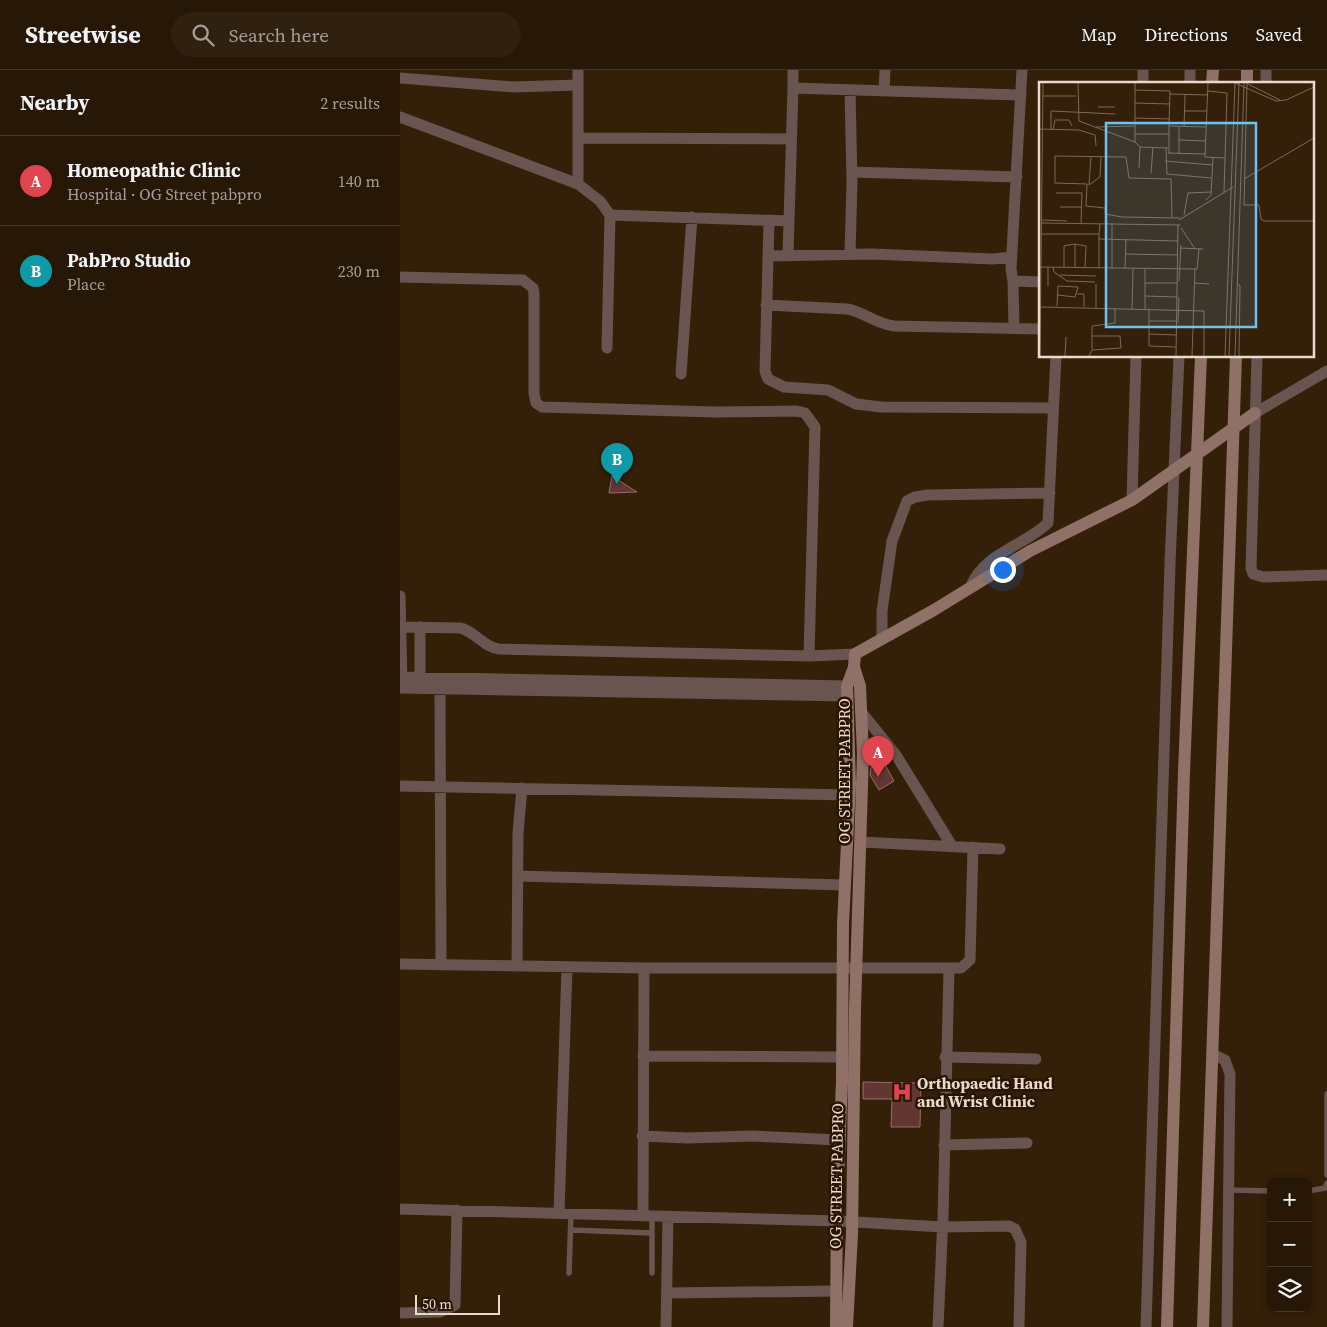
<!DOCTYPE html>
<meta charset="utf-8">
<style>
body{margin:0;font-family:"Source Serif 4",serif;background:#2f2010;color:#f1f3f6}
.controls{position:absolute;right:15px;bottom:15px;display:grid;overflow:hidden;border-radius:10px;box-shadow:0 2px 8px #0003}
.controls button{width:45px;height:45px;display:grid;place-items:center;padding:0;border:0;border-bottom:1px solid #433628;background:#271706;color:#f1f3f6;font:25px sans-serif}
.scale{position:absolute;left:15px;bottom:12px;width:85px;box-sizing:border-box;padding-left:5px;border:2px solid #e9dace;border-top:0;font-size:14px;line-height:18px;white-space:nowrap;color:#e9dace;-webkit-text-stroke:4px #291501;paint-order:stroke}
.you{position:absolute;left:602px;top:499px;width:18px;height:18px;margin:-12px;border:4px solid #fff;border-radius:50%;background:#1a73e8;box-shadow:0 0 0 8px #1a73e833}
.badge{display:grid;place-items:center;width:32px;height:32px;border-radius:50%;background:#d93025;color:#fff;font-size:16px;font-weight:700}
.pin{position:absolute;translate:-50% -41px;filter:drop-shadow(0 1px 2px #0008)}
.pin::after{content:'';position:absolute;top:26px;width:18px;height:15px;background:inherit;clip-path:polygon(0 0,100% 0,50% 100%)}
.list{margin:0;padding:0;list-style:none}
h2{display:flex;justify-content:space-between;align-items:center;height:65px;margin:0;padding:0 20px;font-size:21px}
h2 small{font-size:16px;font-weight:400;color:#a49f9b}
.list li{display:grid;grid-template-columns:32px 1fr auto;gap:15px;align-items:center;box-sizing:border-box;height:90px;padding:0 20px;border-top:1px solid #433628}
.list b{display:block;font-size:19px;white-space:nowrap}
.list p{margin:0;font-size:16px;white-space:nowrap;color:#a49f9b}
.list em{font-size:16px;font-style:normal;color:#a49f9b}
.icon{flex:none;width:28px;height:28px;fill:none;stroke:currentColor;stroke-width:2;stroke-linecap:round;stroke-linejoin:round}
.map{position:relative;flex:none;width:927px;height:1257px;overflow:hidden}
header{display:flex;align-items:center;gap:30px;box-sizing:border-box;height:70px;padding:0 25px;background:#271706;border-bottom:1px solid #433628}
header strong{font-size:24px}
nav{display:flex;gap:28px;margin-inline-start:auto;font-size:18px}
.search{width:350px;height:45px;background:#2f2010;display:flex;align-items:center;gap:12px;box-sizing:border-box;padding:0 18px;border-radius:28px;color:#a49f9b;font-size:19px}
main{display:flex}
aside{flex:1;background:#271706}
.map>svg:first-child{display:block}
.building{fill:#623733;stroke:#94706c}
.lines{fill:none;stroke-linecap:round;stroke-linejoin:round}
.lane{stroke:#69554f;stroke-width:5.5}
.street{stroke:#69554f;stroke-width:11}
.secondary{stroke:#907167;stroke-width:12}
.labels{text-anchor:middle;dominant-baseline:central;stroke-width:5;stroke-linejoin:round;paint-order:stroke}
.street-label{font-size:16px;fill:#e9dace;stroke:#291501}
.poi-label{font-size:16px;font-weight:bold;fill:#e9dace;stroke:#291501;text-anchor:start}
.inset-road{fill:none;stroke:#7c6a57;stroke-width:1}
.view{fill:#6ec2f3;fill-opacity:0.15;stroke:#6ec2f3;stroke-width:2.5}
.inset-edge{fill:none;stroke:#e9dace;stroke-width:2.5}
</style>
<header>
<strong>Streetwise</strong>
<div class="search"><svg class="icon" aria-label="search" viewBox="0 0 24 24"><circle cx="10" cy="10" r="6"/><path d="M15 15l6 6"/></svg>Search here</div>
<nav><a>Map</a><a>Directions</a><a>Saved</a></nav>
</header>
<main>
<aside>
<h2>Nearby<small>2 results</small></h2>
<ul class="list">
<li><span class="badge" style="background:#e0444e">A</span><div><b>Homeopathic Clinic</b><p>Hospital · OG Street pabpro</p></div><em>140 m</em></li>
<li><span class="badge" style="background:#0f9aa8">B</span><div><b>PabPro Studio</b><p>Place</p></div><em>230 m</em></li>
</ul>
</aside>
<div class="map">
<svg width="927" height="1257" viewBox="0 0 927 1257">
<rect width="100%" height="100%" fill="#341f08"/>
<path class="building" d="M 212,406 L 237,422 L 209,423 Z
M 483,691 L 494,711 L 479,720 L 470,705 L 471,697 Z
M 463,1012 L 521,1013 L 520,1057 L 491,1057 L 492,1029 L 463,1029 Z"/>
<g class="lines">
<path class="lane" d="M 927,1024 L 927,1105
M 829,1120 L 871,1121
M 908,1121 L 925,1118 L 927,1113
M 252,1146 L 252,1203
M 171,1160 L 252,1163
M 169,1203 L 171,1144"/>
<path class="street" d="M 178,0 L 178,68 L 391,69
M 622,0 L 611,199 L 613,211 L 641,212
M 0,8 L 113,17 L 178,15
M 743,14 L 743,0
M 790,14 L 790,0
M 866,14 L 866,0
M 393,18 L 393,0
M 484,21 L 485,0
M 0,47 L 178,114
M 178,68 L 178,114 L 200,131 L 210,145
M 452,102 L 617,107
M 369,152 L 365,301 L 368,309 L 384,317 L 428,320 L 456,334 L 481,337 L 652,338
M 388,184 L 393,18 L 621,25
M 450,184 L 452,112 L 450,20
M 368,186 L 472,184 L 593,189 L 612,187
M 0,207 L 123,210 L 133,218 L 134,224 L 134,323 L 136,333 L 142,337 L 315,342 L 397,341 L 405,343 L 415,357 L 409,586
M 613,211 L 614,257
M 366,235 L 447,239 C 465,242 473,253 494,256 L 641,259
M 207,278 L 210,145 L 389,151
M 857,286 L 851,498 L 853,504 L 863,507 L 927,505
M 281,304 L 292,147
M 855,343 L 927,301
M 732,430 L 736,286
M 571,516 C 584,483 624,476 648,453 L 656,286
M 0,526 L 2,614
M 2,557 L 60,558 C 75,561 83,577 99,579 L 409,586 L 455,584
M 20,557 L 20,613
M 482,568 L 482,541 L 492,471 L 507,431 L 515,427 L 527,425 L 650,423
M 0,607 L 447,616
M 0,618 L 448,626
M 40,619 L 41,895
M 462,643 L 496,685 L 552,776
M 0,716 L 450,725
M 461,772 L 600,779
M 118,806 L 444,815
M 0,894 L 244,898 L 561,898 L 570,890 L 573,777
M 117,896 L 118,763 L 122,718
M 812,984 L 825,990 L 830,1004 L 827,1257
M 243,986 L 442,987
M 545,987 L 636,989
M 242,1066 L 288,1068 L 351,1066 L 440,1070
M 544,1075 L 627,1073
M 0,1139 L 437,1151 L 543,1157 L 609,1156 L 615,1159 L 621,1172 L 619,1257
M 159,1143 L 167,897
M 243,1146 L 244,898
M 267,1223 L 436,1221
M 0,1243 L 40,1242 L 55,1235 L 57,1140
M 266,1257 L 268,1147
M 538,1257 L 543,1148 L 549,899
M 746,1257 L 770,493 L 779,286"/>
<path class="secondary" d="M 847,0 L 847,14
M 812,14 L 813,0
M 436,1257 L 437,1133 L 442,1011 L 443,854 L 450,713 L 447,616 L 454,597 L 455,584 L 534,540 L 630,481 L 732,430 L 855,343
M 447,1257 L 452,1164 L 455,938 L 463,684 L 460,616 L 454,597
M 767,1257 L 784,702 L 801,286
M 803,1257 L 836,286"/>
</g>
<defs>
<symbol id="hospital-bare" viewBox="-9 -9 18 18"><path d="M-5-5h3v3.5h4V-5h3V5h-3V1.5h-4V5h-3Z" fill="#e0444e" stroke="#291501" stroke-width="2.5" paint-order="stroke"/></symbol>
</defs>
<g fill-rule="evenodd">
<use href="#hospital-bare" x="488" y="1008" width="28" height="28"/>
</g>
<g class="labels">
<g class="street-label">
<text transform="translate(444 701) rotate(-90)">OG STREET PABPRO</text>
<text transform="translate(436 1106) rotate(-89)">OG STREET PABPRO</text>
</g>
<g class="poi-label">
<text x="517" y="1013">Orthopaedic Hand<tspan x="517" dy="18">and Wrist Clinic</tspan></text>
</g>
</g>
<g transform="translate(639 12)">
<rect width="275" height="275" fill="#341f08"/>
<path class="inset-road" d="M 39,1 L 40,39 L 96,60M 96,1 L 96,8 L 131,9 L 130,44M 169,1 L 166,75 L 186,76M 207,1 L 241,18M 208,1 L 205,123 L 220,123 L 222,137 L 225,139 L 275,139M 96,8 L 96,52 L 130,52M 169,9 L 188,11 L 185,110M 131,12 L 169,13M 4,14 L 37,14M 96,21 L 131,22M 59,25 L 76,25M 146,29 L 168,29M 96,36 L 131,37M 57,45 L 96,44M 145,45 L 146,13M 0,47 L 40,48 L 56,53 L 57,64M 12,48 L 12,29 L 76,32M 14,48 L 16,38 L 30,38 L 33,44M 96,52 L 96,60 L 101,65M 140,58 L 167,59M 127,66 L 128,92 L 172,96M 129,71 L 166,72M 130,71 L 130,44 L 167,45M 140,71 L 140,45M 126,79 L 173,83M 100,86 L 101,65 L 129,66M 112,91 L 114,65M 205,97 L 275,56M 50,103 L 61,95 L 62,75M 50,103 L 52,74M 17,111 L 43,111 L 42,141M 167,118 L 172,113 L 174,76M 21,125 L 43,125M 67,132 L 83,135 L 141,136M 145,133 L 149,111 L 172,110M 3,138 L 28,139M 140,138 L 194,105M 3,141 L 141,143M 67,141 L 66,126 L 47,124 L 48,102 L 16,101 L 16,74 L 87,75 L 90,96 L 132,97 L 133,136M 73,141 L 73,186M 142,146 L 156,167M 3,152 L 60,152 L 61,142M 60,157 L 139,159M 36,162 L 36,186M 141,166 L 164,167M 86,172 L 139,173M 0,185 L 158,187 L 160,167M 9,185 L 9,204M 14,185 L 15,190 L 28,199 L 56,200M 25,185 L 25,164 L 35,162 L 47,164 L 46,186M 60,186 L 60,152M 86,186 L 87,158M 21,193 L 57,194M 140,199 L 142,163M 106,201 L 138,201M 155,201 L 170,202M 198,201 L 201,204 L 200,274M 57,202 L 57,226M 38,212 L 45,212 L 45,225M 106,214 L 138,215M 18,224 L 19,204 L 39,205 L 36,215 L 19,213M 2,225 L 165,229 L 165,274M 93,227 L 94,187M 106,227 L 106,187M 110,227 L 110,252 L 137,253M 110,239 L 137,239M 139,241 L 140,215M 110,252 L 110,264 L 137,265M 53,267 L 53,244 L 76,241 L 76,226M 1,274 L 4,1M 26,274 L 27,255M 50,274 L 53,268 L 82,266 L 81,254 L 53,254M 137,274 L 139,143M 153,274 L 156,187M 186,274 L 196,1 L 237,19 L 247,18 L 275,5M 190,274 L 200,1M 196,274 L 205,1M 275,274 L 275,253"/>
<path class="view" d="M 67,41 L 217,41 L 217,245 L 67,245 Z"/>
<rect width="275" height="275" class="inset-edge"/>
</g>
</svg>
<div class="controls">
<button>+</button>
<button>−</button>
<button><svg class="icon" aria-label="layers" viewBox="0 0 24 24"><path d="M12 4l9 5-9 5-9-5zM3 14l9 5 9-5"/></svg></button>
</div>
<div class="scale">50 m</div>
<div class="you"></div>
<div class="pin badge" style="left:478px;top:707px;background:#e0444e">A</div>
<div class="pin badge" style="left:217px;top:414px;background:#0f9aa8">B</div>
</div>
</main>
